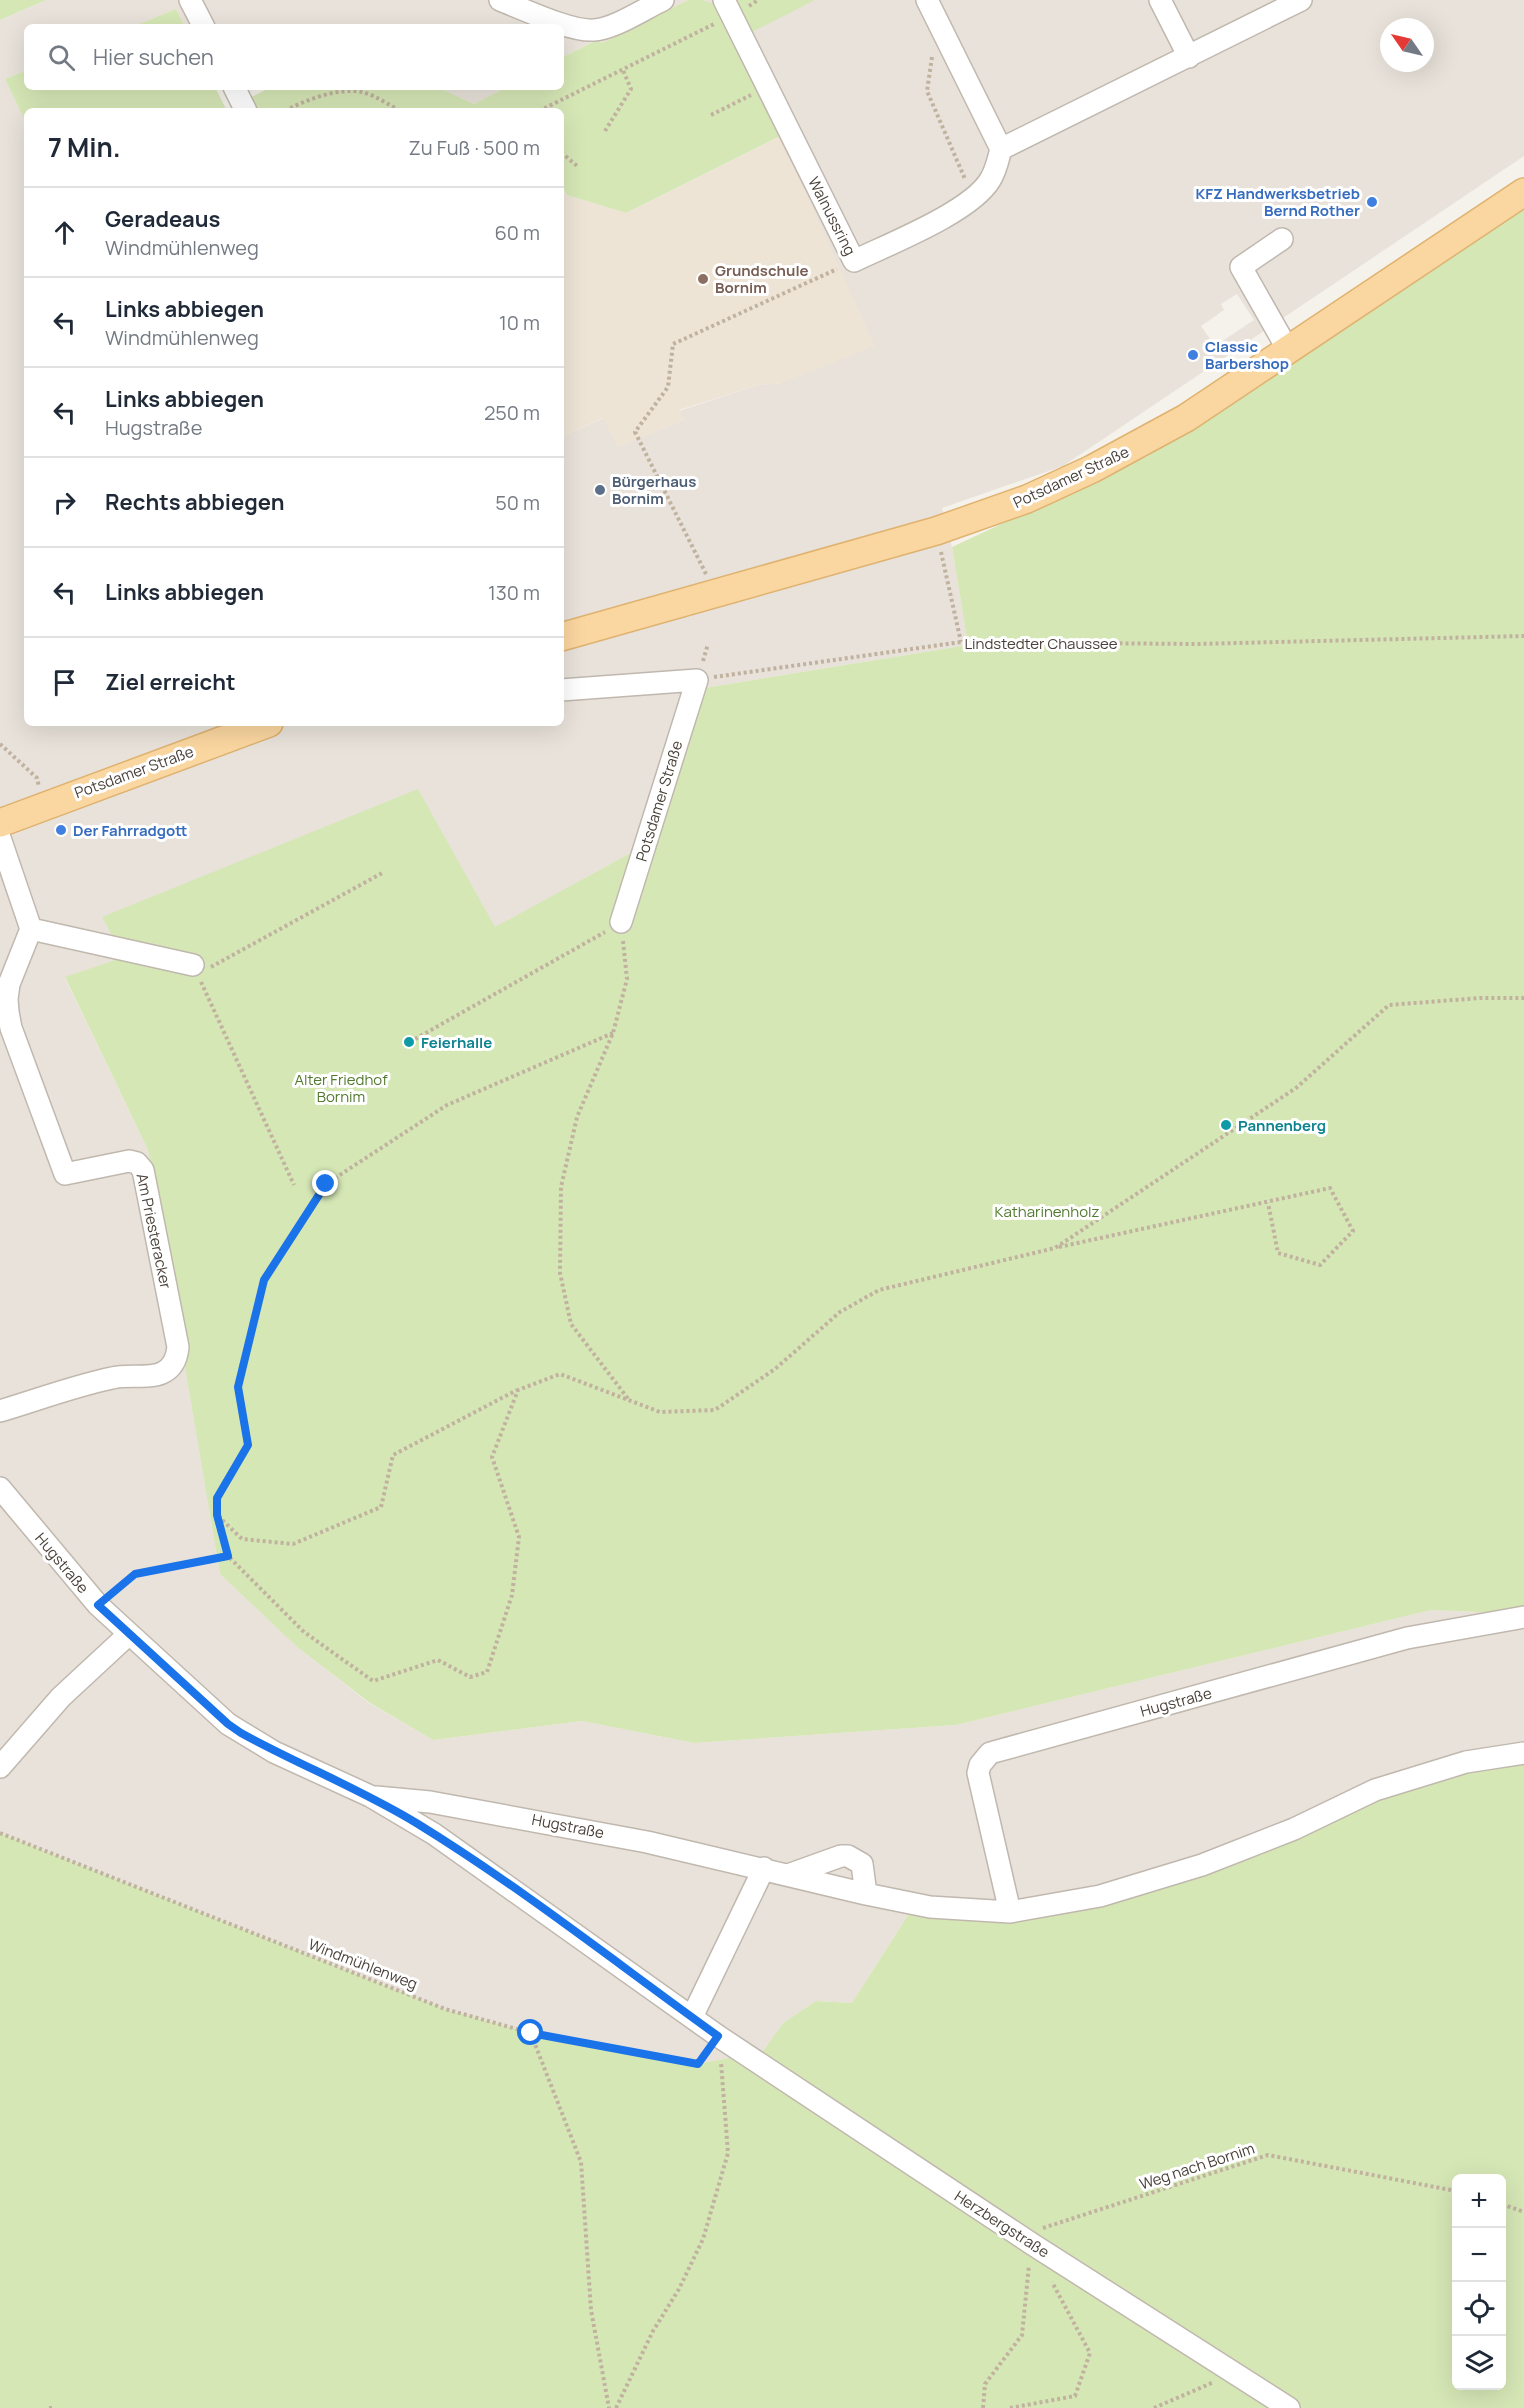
<!DOCTYPE html>
<html lang="de">
<meta charset="utf-8">
<style>
body{margin:0;font-family:Manrope,sans-serif;background:#f2f2f3;color:#1f2937}
.controls{position:absolute;right:18px;bottom:18px;display:grid;overflow:hidden;border-radius:9px;box-shadow:0 6px 24px #0002}
.controls button{width:54px;height:54px;display:grid;place-items:center;padding:0;border:0;border-bottom:2px solid #e0e1e3;background:#fff;color:#1f2937;font:30px sans-serif}
.compass{position:absolute;left:1380px;top:18px;width:54px;height:54px;border-radius:50%;background:#fff;box-shadow:0 6px 24px #0002;rotate:304deg}
.stop{position:absolute;width:18px;height:18px;margin:-14px;border:4px solid #1a73e8;border-radius:50%;background:#fff}
.stop.end{background:#1a73e8;border-color:#fff;box-shadow:0 2px 6px #0008}
.list{margin:0;padding:0;list-style:none}
h2{display:flex;justify-content:space-between;align-items:center;height:78px;margin:0;padding:0 24px;font-size:26px}
h2 small{font-size:20px;font-weight:400;color:#747a83}
.list li{display:grid;grid-template-columns:39px 1fr auto;gap:18px;align-items:center;box-sizing:border-box;height:90px;padding:0 24px;border-top:2px solid #e0e1e3}
.list b{display:block;font-size:22px;white-space:nowrap}
.list p{margin:0;font-size:20px;white-space:nowrap;color:#747a83}
.list em{font-size:20px;font-style:normal;color:#747a83}
.icon{flex:none;width:33px;height:33px;fill:none;stroke:currentColor;stroke-width:2;stroke-linecap:round;stroke-linejoin:round}
.map{position:relative;flex:none;width:1524px;height:2408px;overflow:hidden}
.search{position:absolute;background:#fff;box-shadow:0 6px 24px #0002;left:24px;top:24px;width:540px;height:66px;display:flex;align-items:center;gap:15px;box-sizing:border-box;padding:0 21px;border-radius:9px;color:#747a83;font-size:22px}
.panel{position:absolute;background:#fff;box-shadow:0 6px 24px #0002;left:24px;top:108px;width:540px;height:618px;border-radius:9px}
.map>svg:first-child{display:block}
.residential{fill:#e8e2da;fill-rule:evenodd}
.education{fill:#ede4d6}
.green{fill:#d6e7b6;fill-rule:evenodd}
.lines{fill:none;stroke-linecap:round;stroke-linejoin:round}
.minor-casing{stroke:#c0b8ae;stroke-width:24}
.major-casing{stroke:#dfb26f;stroke-width:30}
.path{stroke:#c1b2a0;stroke-width:4;stroke-dasharray:3 3;stroke-linecap:butt}
.minor{stroke:#fff;stroke-width:21}
.major{stroke:#fad6a0;stroke-width:27}
.route{stroke:#1a73e8;stroke-width:8}
.shop-dot{fill:#3f7fe0;stroke:#fff;stroke-width:2}
.education-dot{fill:#8d6e63;stroke:#fff;stroke-width:2}
.service-dot{fill:#5c6f8a;stroke:#fff;stroke-width:2}
.culture-dot{fill:#0f9aa8;stroke:#fff;stroke-width:2}
.labels{text-anchor:middle;dominant-baseline:central;stroke-width:6;stroke-linejoin:round;paint-order:stroke}
.shop-label{font-size:15px;font-weight:bold;fill:#366cbe;stroke:#fff;text-anchor:start}
.street-label{font-size:15px;fill:#494139;stroke:#fff}
.education-label{font-size:15px;font-weight:bold;fill:#785e54;stroke:#fff;text-anchor:start}
.service-label{font-size:15px;font-weight:bold;fill:#4e5e75;stroke:#fff;text-anchor:start}
.culture-label{font-size:15px;font-weight:bold;fill:#0d838f;stroke:#fff;text-anchor:start}
.park-label{font-size:15px;fill:#52792e;stroke:#fff}
</style>
<div class="map">
<svg width="1524" height="2408" viewBox="0 0 1524 2408">
<rect width="100%" height="100%" fill="#f5f1eb"/>
<path class="residential" d="M 46,0 L 688,0 L 602,43 L 596,40 L 561,58 L 561,27 L 185,27 L 176,9 L 132,27 L 27,27 L 27,70 L 5,79 L 27,125 L 27,723 L 561,723 L 561,437 L 604,418 L 619,446 L 684,420 L 679,411 L 758,385 L 782,383 L 780,136 L 714,4 L 703,0 L 1524,0 L 1524,156 L 1063,466 L 942,508 L 952,547 L 968,645 L 686,691 L 636,850 L 248,1064 L 65,978 L 148,1150 L 220,1574 L 297,1647 L 369,1703 L 433,1740 L 582,1721 L 694,1743 L 956,1725 L 1431,1610 L 1524,1614 L 1524,1753 L 1100,1896 L 910,1912 L 852,2003 L 816,2001 L 783,2023 L 763,2051 L 698,2064 L 531,2033 L 445,2009 L 0,1833 L 0,20 ZM 1389,27 L 1425,27 L 1425,63 L 1389,63 ZM 1237,294 L 1254,320 L 1215,346 L 1201,326 L 1224,310 L 1221,304 Z
M 437,87 L 507,87 L 474,104 Z"/>
<path class="education" d="M 780,136 L 875,346 L 782,383 L 758,385 L 679,410 L 684,420 L 618,447 L 603,418 L 561,437 L 561,185 L 567,195 L 626,213 Z"/>
<path class="green" d="M 0,0 L 46,0 L 0,20 Z
M 688,0 L 703,0 L 714,4 L 780,136 L 626,213 L 567,195 L 561,185 L 561,111 L 254,111 L 248,99 L 271,87 L 437,87 L 474,104 L 507,87 L 561,87 L 561,58 L 597,40 L 602,43 Z
M 734,0 L 815,0 L 750,33 Z
M 176,9 L 185,27 L 132,27 Z
M 27,70 L 27,87 L 215,87 L 226,109 L 218,111 L 27,111 L 27,125 L 5,79 Z
M 1524,207 L 1524,1614 L 1431,1610 L 956,1725 L 694,1743 L 582,1721 L 433,1740 L 370,1703 L 297,1647 L 220,1574 L 148,1150 L 65,977 L 124,957 L 102,917 L 418,789 L 495,927 L 636,850 L 686,691 L 968,645 L 952,547 L 1148,456 Z
M 1524,1753 L 1524,2408 L 0,2408 L 0,1833 L 445,2009 L 531,2033 L 698,2064 L 763,2051 L 783,2023 L 816,2001 L 852,2003 L 910,1912 L 1100,1896 L 1375,1790 ZM 1456,2178 L 1502,2178 L 1502,2386 L 1456,2386 Z"/>
<g class="lines">
<defs>
<path id="minor" d="M 190,0 L 204,27
M 500,0 C 523,9 571,32 594,30 C 614,29 644,9 663,0
M 724,0 L 854,261 C 889,244 971,212 990,180 C 996,171 998,160 1001,149 L 927,0
M 1160,0 L 1189,57
M 234,87 L 246,111
M 1001,149 L 1301,0
M 1282,239 L 1241,267 L 1288,350
M 561,690 L 697,680 L 621,922
M 0,838 L 31,929 L 9,984 L 7,999 L 8,1012 L 11,1028 L 65,1174 L 129,1161 L 137,1163 L 143,1170 L 178,1347 C 177,1358 173,1368 162,1373 C 149,1379 127,1374 112,1378 C 74,1386 37,1400 0,1411
M 31,929 L 193,965
M 0,1488 L 98,1605 L 228,1724 L 274,1752 L 370,1796 L 434,1834 L 718,2036 L 1032,2244 L 1289,2408
M 0,1767 L 61,1697 L 129,1634
M 376,1797 L 430,1802 L 647,1842 L 866,1894 L 930,1907 L 1010,1912 L 1100,1896 L 1202,1865 L 1294,1829 L 1375,1790 L 1466,1762 L 1524,1753
M 788,1875 L 841,1856 L 848,1856 L 862,1864 L 866,1894
M 1010,1912 L 978,1773 L 980,1765 L 990,1753 L 1407,1638 L 1524,1617
M 692,2017 L 764,1868"/>
<path id="major" d="M 561,637 L 936,531 L 1027,499 L 1092,469 L 1186,418 L 1524,192
M 0,823 L 269,723"/>
</defs>
<use href="#minor" class="minor-casing"/>
<use href="#major" class="major-casing"/>
<path class="path" d="M 749,6 L 758,0
M 932,57 L 927,91 L 965,179
M 445,109 L 445,111
M 285,111 C 305,100 339,87 362,92 C 375,95 389,105 401,111
M 539,111 L 716,23
M 711,115 L 751,95
M 605,131 L 631,89 L 623,70
M 561,152 L 577,166
M 941,552 L 961,642
M 706,574 L 635,432 L 668,387 L 673,344 L 837,269
M 703,661 L 708,644
M 714,677 L 961,642 L 1196,644 L 1524,636
M 0,744 L 37,778 L 39,787
M 623,941 L 627,979 L 613,1033 L 577,1117 L 561,1187 L 560,1273 L 571,1324 L 629,1400
M 211,967 L 384,872
M 201,982 L 294,1185
M 613,1033 L 447,1105 L 326,1184 L 264,1280 L 238,1387 L 248,1445 L 217,1498 L 217,1515 L 228,1556 L 304,1632 L 373,1681 L 438,1660 L 470,1677 L 487,1672 L 512,1595 L 519,1537 L 492,1457 L 518,1390 L 560,1374 L 660,1412 L 715,1410 L 775,1369 L 840,1312 L 879,1290 L 1055,1248 L 1296,1088 L 1389,1005 L 1480,998 L 1524,998
M 415,1039 L 605,932
M 1059,1247 L 1330,1188 L 1353,1231 L 1320,1265 L 1278,1253 L 1268,1203
M 218,1516 L 242,1539 L 293,1544 L 381,1507 L 393,1455 L 517,1390
M 112,1593 L 135,1573 L 228,1556
M 0,1833 L 445,2009 L 531,2033 L 698,2064 L 706,2052
M 531,2034 L 581,2162 L 591,2310 L 609,2408
M 1502,2204 L 1524,2212
M 1043,2228 L 1268,2155 L 1456,2191
M 49,2408 L 52,2408
M 616,2408 L 653,2331 L 679,2289 L 703,2239 L 728,2153 L 721,2062
M 983,2408 L 985,2384 L 1022,2335 L 1029,2265
M 1010,2408 L 1075,2396 L 1090,2353 L 1052,2282
M 1154,2408 L 1214,2382"/>
<use href="#minor" class="minor"/>
<use href="#major" class="major"/>
</g>
<g class="lines">
<path class="route" d="M 326,1184 L 264,1280 L 238,1387 L 248,1445 L 217,1498 L 217,1515 L 228,1556 L 135,1574 L 98,1605 L 228,1724 L 241,1733 C 299,1765 361,1789 418,1824 C 522,1888 619,1965 718,2036 L 698,2064 L 531,2033"/>
</g>
<g class="shop-dot">
<circle cx="1372" cy="202" r="6"/>
<circle cx="1193" cy="355" r="6"/>
<circle cx="61" cy="830" r="6"/>
</g>
<circle class="education-dot" cx="703" cy="279" r="6"/>
<circle class="service-dot" cx="600" cy="490" r="6"/>
<g class="culture-dot">
<circle cx="409" cy="1042" r="6"/>
<circle cx="1226" cy="1125" r="6"/>
</g>
<g class="labels">
<g class="shop-label">
<text x="1360" y="193" text-anchor="end">KFZ Handwerksbetrieb<tspan x="1360" dy="17">Bernd Rother</tspan></text>
<text x="1205" y="346">Classic<tspan x="1205" dy="17">Barbershop</tspan></text>
<text x="73" y="830">Der Fahrradgott</text>
</g>
<g class="street-label">
<text transform="translate(832 216) rotate(63)">Walnussring</text>
<text transform="translate(1071 477) rotate(-25)">Potsdamer Straße</text>
<text x="1041" y="643">Lindstedter Chaussee</text>
<text transform="translate(134 772) rotate(-20)">Potsdamer Straße</text>
<text transform="translate(659 801) rotate(-73)">Potsdamer Straße</text>
<text transform="translate(154 1231) rotate(78)">Am Priesteracker</text>
<text transform="translate(62 1563) rotate(50)">Hugstraße</text>
<text transform="translate(1176 1702) rotate(-15)">Hugstraße</text>
<text transform="translate(568 1826) rotate(11)">Hugstraße</text>
<text transform="translate(363 1964) rotate(21)">Windmühlenweg</text>
<text transform="translate(1197 2166) rotate(-18)">Weg nach Bornim</text>
<text transform="translate(1002 2224) rotate(33)">Herzbergstraße</text>
</g>
<g class="education-label">
<text x="715" y="270">Grundschule<tspan x="715" dy="17">Bornim</tspan></text>
</g>
<g class="service-label">
<text x="612" y="481">Bürgerhaus<tspan x="612" dy="17">Bornim</tspan></text>
</g>
<g class="culture-label">
<text x="421" y="1042">Feierhalle</text>
<text x="1238" y="1125">Pannenberg</text>
</g>
<g class="park-label">
<text x="341" y="1079">Alter Friedhof<tspan x="341" dy="17">Bornim</tspan></text>
<text x="1047" y="1211">Katharinenholz</text>
</g>
</g>
</svg>
<div class="controls">
<button>+</button>
<button>−</button>
<button><svg class="icon" aria-label="locate" viewBox="0 0 24 24"><circle cx="12" cy="12" r="6"/><path d="M12 2v4M12 18v4M2 12h4M18 12h4"/></svg></button>
<button><svg class="icon" aria-label="layers" viewBox="0 0 24 24"><path d="M12 4l9 5-9 5-9-5zM3 14l9 5 9-5"/></svg></button>
</div>
<svg class="compass" viewBox="-18 -18 36 36"><path d="M0-13l5 13h-10z" fill="#e53935"/><path d="M0 13l5-13h-10z" fill="#747a83"/></svg>
<div class="stop" style="left:531px;top:2033px"></div>
<div class="stop end" style="left:326px;top:1184px"></div>
<div class="search"><svg class="icon" aria-label="search" viewBox="0 0 24 24"><circle cx="10" cy="10" r="6"/><path d="M15 15l6 6"/></svg>Hier suchen</div>
<section class="panel">
<h2>7 Min.<small>Zu Fuß · 500 m</small></h2>
<ul class="list">
<li><svg class="icon" aria-label="ahead" viewBox="0 0 24 24"><path d="M12 20V5M6 11l6-6 6 6"/></svg><div><b>Geradeaus</b><p>Windmühlenweg</p></div><em>60 m</em></li>
<li><svg class="icon" aria-label="left" viewBox="0 0 24 24"><path d="M17 20v-9H6M10 6l-5 5 5 5"/></svg><div><b>Links abbiegen</b><p>Windmühlenweg</p></div><em>10 m</em></li>
<li><svg class="icon" aria-label="left" viewBox="0 0 24 24"><path d="M17 20v-9H6M10 6l-5 5 5 5"/></svg><div><b>Links abbiegen</b><p>Hugstraße</p></div><em>250 m</em></li>
<li><svg class="icon" aria-label="right" viewBox="0 0 24 24"><path d="M7 20v-9h11M14 6l5 5-5 5"/></svg><div><b>Rechts abbiegen</b></div><em>50 m</em></li>
<li><svg class="icon" aria-label="left" viewBox="0 0 24 24"><path d="M17 20v-9H6M10 6l-5 5 5 5"/></svg><div><b>Links abbiegen</b></div><em>130 m</em></li>
<li><svg class="icon" aria-label="arrive" viewBox="0 0 24 24"><path d="M6 21V4h12l-3 4 3 4H6"/></svg><div><b>Ziel erreicht</b></div></li>
</ul>
</section>
</div>
